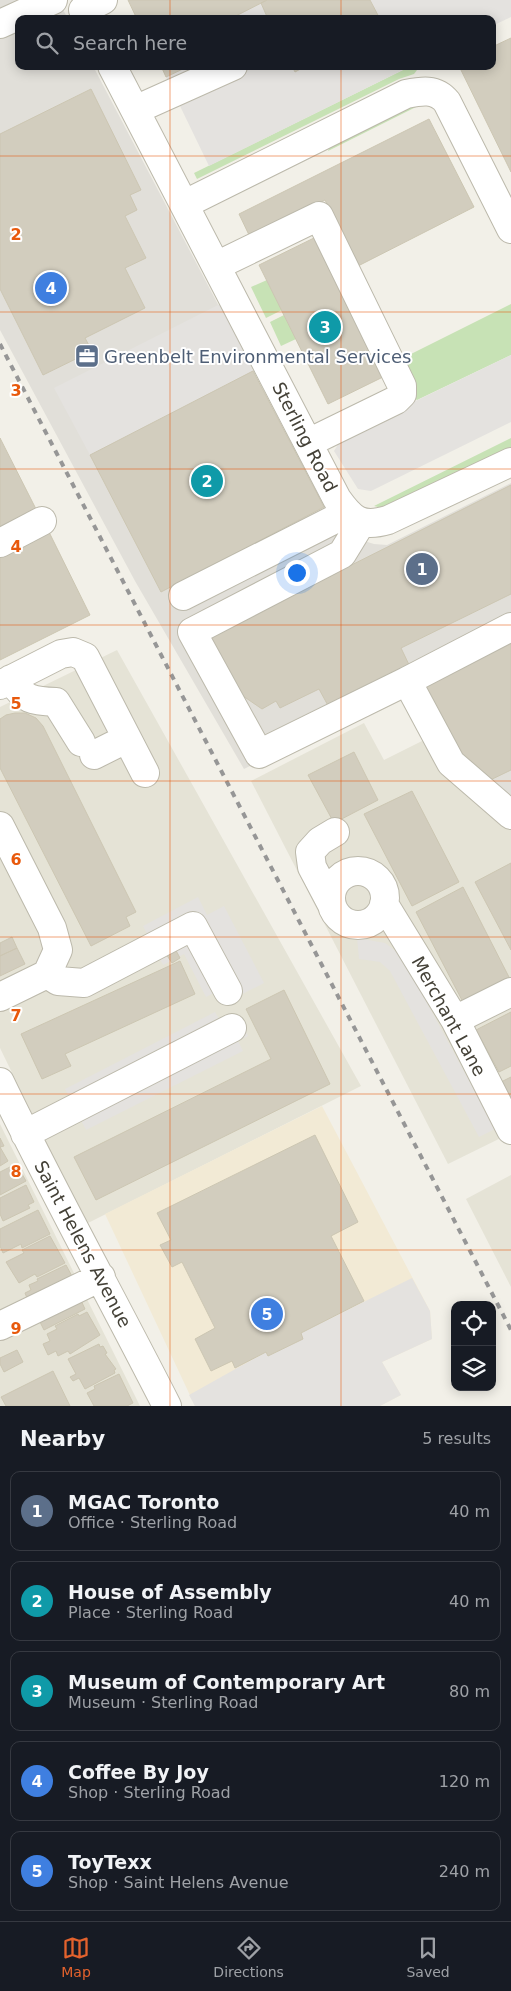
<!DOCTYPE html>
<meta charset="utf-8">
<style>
body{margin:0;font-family:"DejaVu Sans",sans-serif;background:#242831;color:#f1f3f6}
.controls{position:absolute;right:15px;bottom:15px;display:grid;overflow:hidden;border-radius:10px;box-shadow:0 2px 12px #0003}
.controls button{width:45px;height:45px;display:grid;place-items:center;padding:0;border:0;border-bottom:1px solid #363941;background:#171b24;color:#f1f3f6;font:25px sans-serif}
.you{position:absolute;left:296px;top:572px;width:18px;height:18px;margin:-12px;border:4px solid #fff;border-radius:50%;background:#1a73e8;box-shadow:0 0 0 8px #1a73e833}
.badge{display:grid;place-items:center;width:32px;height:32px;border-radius:50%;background:#e3622d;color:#fff;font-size:16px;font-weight:700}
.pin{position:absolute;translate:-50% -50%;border:2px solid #fff;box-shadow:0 1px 5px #0006}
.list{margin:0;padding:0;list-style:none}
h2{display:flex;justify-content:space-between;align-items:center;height:65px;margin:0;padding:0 20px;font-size:21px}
h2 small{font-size:16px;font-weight:400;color:#9ea1a6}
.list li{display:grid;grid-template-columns:32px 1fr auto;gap:15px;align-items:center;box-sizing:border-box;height:80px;margin:0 10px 10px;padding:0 10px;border:1px solid #363941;border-radius:10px}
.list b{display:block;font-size:19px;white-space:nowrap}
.list p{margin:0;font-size:16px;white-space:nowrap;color:#9ea1a6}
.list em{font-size:16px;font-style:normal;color:#9ea1a6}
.icon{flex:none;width:28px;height:28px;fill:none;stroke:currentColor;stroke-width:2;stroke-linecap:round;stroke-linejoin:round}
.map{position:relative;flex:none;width:511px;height:1406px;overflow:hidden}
.search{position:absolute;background:#171b24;box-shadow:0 2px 12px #0003;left:15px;right:15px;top:15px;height:55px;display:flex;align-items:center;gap:12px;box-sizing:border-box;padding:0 18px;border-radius:10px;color:#9ea1a6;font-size:19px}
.sheet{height:515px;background:#171b24}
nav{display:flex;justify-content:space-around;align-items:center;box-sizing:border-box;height:70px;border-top:1px solid #363941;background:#171b24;font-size:14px;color:#9ea1a6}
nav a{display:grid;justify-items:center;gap:2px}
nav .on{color:#e3622d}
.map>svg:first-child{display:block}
.residential{fill:#e5e3d6}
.commercial{fill:#f2ead5}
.industrial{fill:#e1dfd9}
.green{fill:#c7e2b5}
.parking{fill:#e4e2df}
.building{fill:#d2cdbe;stroke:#ccc6b2}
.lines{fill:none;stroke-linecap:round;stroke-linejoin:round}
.minor-casing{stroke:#bcb9ab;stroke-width:30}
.minor{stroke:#fff;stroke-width:28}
.rail{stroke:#969696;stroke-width:4;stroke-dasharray:6 6;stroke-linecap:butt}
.grid{fill:none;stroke:#e8590c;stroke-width:1;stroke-opacity:0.55}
.labels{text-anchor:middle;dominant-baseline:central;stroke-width:4;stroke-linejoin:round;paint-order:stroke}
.service-label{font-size:18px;fill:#4e5e75;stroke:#fff;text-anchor:start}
.street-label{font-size:18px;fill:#444137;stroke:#fff}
.grid-label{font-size:16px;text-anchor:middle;font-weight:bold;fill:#e8590c;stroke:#fff;stroke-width:4;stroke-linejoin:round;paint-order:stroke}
</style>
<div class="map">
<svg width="511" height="1406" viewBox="0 0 511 1406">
<rect width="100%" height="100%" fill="#f2f0e8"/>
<path class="residential" d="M 117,650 L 361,1086 L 86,1224 L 0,1048 L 0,707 Z
M 364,723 L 384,760 L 424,740 L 442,765 L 511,829 L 511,1133 L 448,1164 L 251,781 Z
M 0,1124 L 140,1406 L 0,1406 Z
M 511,1175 L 511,1287 L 466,1199 Z"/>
<path class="commercial" d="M 322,1106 L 430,1311 L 432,1339 L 382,1362 L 401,1395 L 380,1406 L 195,1406 L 105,1214 Z"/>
<path class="industrial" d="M 0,0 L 58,0 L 68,19 L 19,19 L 19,66 L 93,66 L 331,520 L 361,540 L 374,544 L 387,545 L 511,483 L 511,829 L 442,765 L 401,692 L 244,769 L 135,581 L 0,330 Z"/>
<path class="green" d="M 411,66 L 420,66 L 414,74 L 399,79 L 197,179 L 194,173 Z
M 426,102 L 328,151 L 330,146 L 406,104 Z
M 267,280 L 282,310 L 266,318 L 251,287 Z
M 511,304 L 511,355 L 417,400 L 414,398 C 421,385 409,371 403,358 Z
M 284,315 L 296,339 L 281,346 L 270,322 Z
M 511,438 L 511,451 L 382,508 L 374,506 Z"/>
<path class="parking" d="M 370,0 L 511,0 L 511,17 L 492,26 L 492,19 L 380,19 Z
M 261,3 L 268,19 L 230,19 Z
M 189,66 L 292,66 L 295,72 L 306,66 L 411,66 L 209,166 L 166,77 Z
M 220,304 L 253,371 L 90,455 L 54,388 Z
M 511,355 L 511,422 L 371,491 L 358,489 L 334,451 L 343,436 Z
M 198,897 L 207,915 L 224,906 L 264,983 L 225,1003 L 218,991 L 206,997 L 184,954 L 163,965 L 143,926 Z
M 357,938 L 385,943 L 397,952 L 405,962 L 495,1129 L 479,1137 L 390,971 L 380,962 L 359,959 Z
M 215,1012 L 221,1022 L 237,1014 L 248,1036 L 238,1041 L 243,1051 L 86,1130 L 65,1089 Z
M 412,1278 L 430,1311 L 432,1339 L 382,1362 L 401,1395 L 380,1406 L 195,1406 L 189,1395 L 266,1352 L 268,1356 L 303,1339 L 301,1333 Z"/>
<path class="building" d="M 128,0 L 267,0 L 230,19 L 137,19 Z
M 267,0 L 370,0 L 380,19 L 268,19 L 261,3 Z
M 511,38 L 511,172 L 459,66 L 492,66 L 492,47 Z
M 161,66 L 189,66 L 166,77 Z
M 292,66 L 306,66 L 295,72 Z
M 91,89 L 141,190 L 130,195 L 137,210 L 125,216 L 146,258 L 125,268 L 145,308 L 85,338 L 92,351 L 43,375 L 0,289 L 0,134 Z
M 429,119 L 474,207 L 358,266 L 325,200 L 250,237 L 239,214 Z
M 316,237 L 385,376 L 328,404 L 259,265 Z
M 253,371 L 324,507 L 161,592 L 90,455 Z
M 0,438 L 37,511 L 0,529 Z
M 511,485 L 511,594 L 401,648 L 412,671 L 331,711 L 319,689 L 280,708 L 276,701 L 262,709 L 230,687 L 206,638 Z
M 47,528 L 90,615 L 0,660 L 0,553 Z
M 511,641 L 511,770 L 484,783 L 458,756 L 421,683 Z
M 15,713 L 25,713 L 36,718 L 43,726 L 136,912 L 126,917 L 130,926 L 91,946 L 0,768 L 0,719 L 6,715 Z
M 354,752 L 378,800 L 334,823 L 308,775 Z
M 412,791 L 459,882 L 412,906 L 364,814 Z
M 511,863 L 511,950 L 475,882 Z
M 463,887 L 511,981 L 464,1004 L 416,912 Z
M 12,937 L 17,948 L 0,956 L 0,943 Z
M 172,943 L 180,958 L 172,963 L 162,948 Z
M 17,948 L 25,964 L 0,976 L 0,956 Z
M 180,961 L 195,994 L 65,1054 L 71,1066 L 42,1079 L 21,1034 Z
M 284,990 L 330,1084 L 96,1200 L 74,1157 L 271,1059 L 246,1009 Z
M 511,1012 L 511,1066 L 499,1072 L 476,1030 Z
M 511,1077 L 511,1100 L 501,1082 Z
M 315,1135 L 358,1222 L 331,1236 L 364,1301 L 301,1333 L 303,1339 L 268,1356 L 266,1352 L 235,1368 L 232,1361 L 211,1371 L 195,1339 L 215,1328 L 182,1262 L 172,1267 L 160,1245 L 171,1240 L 157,1213 Z
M 0,1138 L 4,1146 L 0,1147 L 8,1161 L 0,1166 Z
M 14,1165 L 17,1165 L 26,1181 L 0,1195 L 0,1172 Z
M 26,1185 L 34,1202 L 28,1205 L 30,1208 L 3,1221 L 0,1214 L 0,1198 Z
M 38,1210 L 50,1234 L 22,1248 L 21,1244 L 3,1253 L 0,1246 L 0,1229 Z
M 50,1236 L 65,1263 L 37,1277 L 35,1274 L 19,1283 L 6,1262 L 24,1253 L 22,1250 Z
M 66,1265 L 74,1280 L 29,1303 L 25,1293 L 31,1290 L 29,1285 L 38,1281 L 37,1279 Z
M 78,1294 L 85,1309 L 44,1330 L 40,1322 L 47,1319 L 43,1312 Z
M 87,1312 L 100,1335 L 70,1354 L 68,1351 L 58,1356 L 56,1351 L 48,1355 L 43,1344 L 50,1341 L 47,1334 L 57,1329 L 55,1326 L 78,1314 L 79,1316 Z
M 99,1344 L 100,1347 L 103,1346 L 107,1353 L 105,1354 L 116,1369 L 114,1370 L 115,1373 L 85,1389 L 79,1378 L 73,1381 L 70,1377 L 76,1374 L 68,1359 Z
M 17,1350 L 23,1362 L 4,1372 L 0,1364 L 0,1358 Z
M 53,1371 L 70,1406 L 6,1406 L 1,1397 Z
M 119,1374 L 133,1403 L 127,1406 L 94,1406 L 87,1393 L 95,1389 L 94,1386 Z"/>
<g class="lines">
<defs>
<path id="minor" d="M 83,10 L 103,0
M 0,24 L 53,0
M 112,66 L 337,499 C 352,520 361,528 388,520 L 511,462
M 135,110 L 233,66
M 185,204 L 406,94 C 421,91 436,88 447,102 L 511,229
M 216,266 L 319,216 L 402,386 L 402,394 L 396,400 L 308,443
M 361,523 L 342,554 L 192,632 L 259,754 L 407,681
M 0,543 L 42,521
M 183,596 L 347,513
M 511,627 L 407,681 L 451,763 L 511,815
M 11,679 C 23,700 33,701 56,702 L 81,742
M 0,685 L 61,654 L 73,652 L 85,657 L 145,773
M 94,755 L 126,739
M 0,826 L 52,928 L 58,950 L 47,974
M331 898a27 27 0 1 1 54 0a27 27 0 1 1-54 0Z
M 331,903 L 312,867 L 310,852 L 320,841 L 335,832
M 384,904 L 455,1020 L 511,1130
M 0,997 L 47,974 L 58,981 L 84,983 L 193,926 L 228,991
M 455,1020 L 511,992
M 0,1082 C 53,1192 112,1298 167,1406
M 25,1134 L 232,1028
M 0,1326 L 101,1277"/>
</defs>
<use href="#minor" class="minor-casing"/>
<use href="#minor" class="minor"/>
<path class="rail" d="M 0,344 L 511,1330"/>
</g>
<path class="grid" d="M 170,0 L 170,19M 341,0 L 341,19M 170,66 L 170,1406M 341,66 L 341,1406M 0,156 L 511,156M 0,312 L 511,312M 0,469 L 511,469M 0,625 L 511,625M 0,781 L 511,781M 0,937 L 511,937M 0,1094 L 511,1094M 0,1250 L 511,1250"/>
<defs>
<symbol id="office-square" viewBox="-11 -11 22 22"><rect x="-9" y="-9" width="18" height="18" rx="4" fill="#5c6f8a" stroke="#fff"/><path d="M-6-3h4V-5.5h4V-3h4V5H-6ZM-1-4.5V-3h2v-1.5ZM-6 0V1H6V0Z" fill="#fff"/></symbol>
</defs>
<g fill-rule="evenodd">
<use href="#office-square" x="73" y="342" width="28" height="28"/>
</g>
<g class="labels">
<g class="service-label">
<text x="104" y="356">Greenbelt Environmental Services</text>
</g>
<g class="street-label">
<text transform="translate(305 437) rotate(63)">Sterling Road</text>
<text transform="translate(449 1016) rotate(61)">Merchant Lane</text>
<text transform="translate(83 1244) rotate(62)">Saint Helens Avenue</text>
</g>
</g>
<g class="grid-label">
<text x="16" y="240">2</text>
<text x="16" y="396">3</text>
<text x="16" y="552">4</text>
<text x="16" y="709">5</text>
<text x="16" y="865">6</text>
<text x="16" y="1021">7</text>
<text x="16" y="1177">8</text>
<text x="16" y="1334">9</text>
</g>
</svg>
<div class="controls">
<button><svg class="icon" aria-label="locate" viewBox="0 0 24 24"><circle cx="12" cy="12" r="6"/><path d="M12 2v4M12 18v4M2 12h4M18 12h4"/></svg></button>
<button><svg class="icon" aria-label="layers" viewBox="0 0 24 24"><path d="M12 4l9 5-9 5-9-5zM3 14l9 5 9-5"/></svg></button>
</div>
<div class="you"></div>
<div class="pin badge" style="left:422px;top:569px;background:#5c6f8a">1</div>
<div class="pin badge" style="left:207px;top:481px;background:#0f9aa8">2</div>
<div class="pin badge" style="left:325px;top:327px;background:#0f9aa8">3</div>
<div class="pin badge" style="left:51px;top:288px;background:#3f7fe0">4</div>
<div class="pin badge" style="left:267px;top:1314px;background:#3f7fe0">5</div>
<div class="search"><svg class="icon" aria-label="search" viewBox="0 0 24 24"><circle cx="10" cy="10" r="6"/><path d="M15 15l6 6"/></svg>Search here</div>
</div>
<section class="sheet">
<h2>Nearby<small>5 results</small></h2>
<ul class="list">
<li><span class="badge" style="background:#5c6f8a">1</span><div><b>MGAC Toronto</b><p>Office · Sterling Road</p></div><em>40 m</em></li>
<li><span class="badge" style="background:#0f9aa8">2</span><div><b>House of Assembly</b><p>Place · Sterling Road</p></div><em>40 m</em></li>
<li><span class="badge" style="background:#0f9aa8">3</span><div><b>Museum of Contemporary Art</b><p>Museum · Sterling Road</p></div><em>80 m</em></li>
<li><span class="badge" style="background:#3f7fe0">4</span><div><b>Coffee By Joy</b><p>Shop · Sterling Road</p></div><em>120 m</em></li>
<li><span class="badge" style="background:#3f7fe0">5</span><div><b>ToyTexx</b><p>Shop · Saint Helens Avenue</p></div><em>240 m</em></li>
</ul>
</section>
<nav>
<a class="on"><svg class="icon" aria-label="map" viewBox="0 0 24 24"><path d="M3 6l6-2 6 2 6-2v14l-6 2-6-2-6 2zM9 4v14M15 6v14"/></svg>Map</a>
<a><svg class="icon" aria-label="directions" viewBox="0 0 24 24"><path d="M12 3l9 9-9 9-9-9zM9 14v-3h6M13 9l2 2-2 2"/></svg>Directions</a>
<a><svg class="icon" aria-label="saved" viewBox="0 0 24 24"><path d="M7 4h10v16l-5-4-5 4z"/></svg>Saved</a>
</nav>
